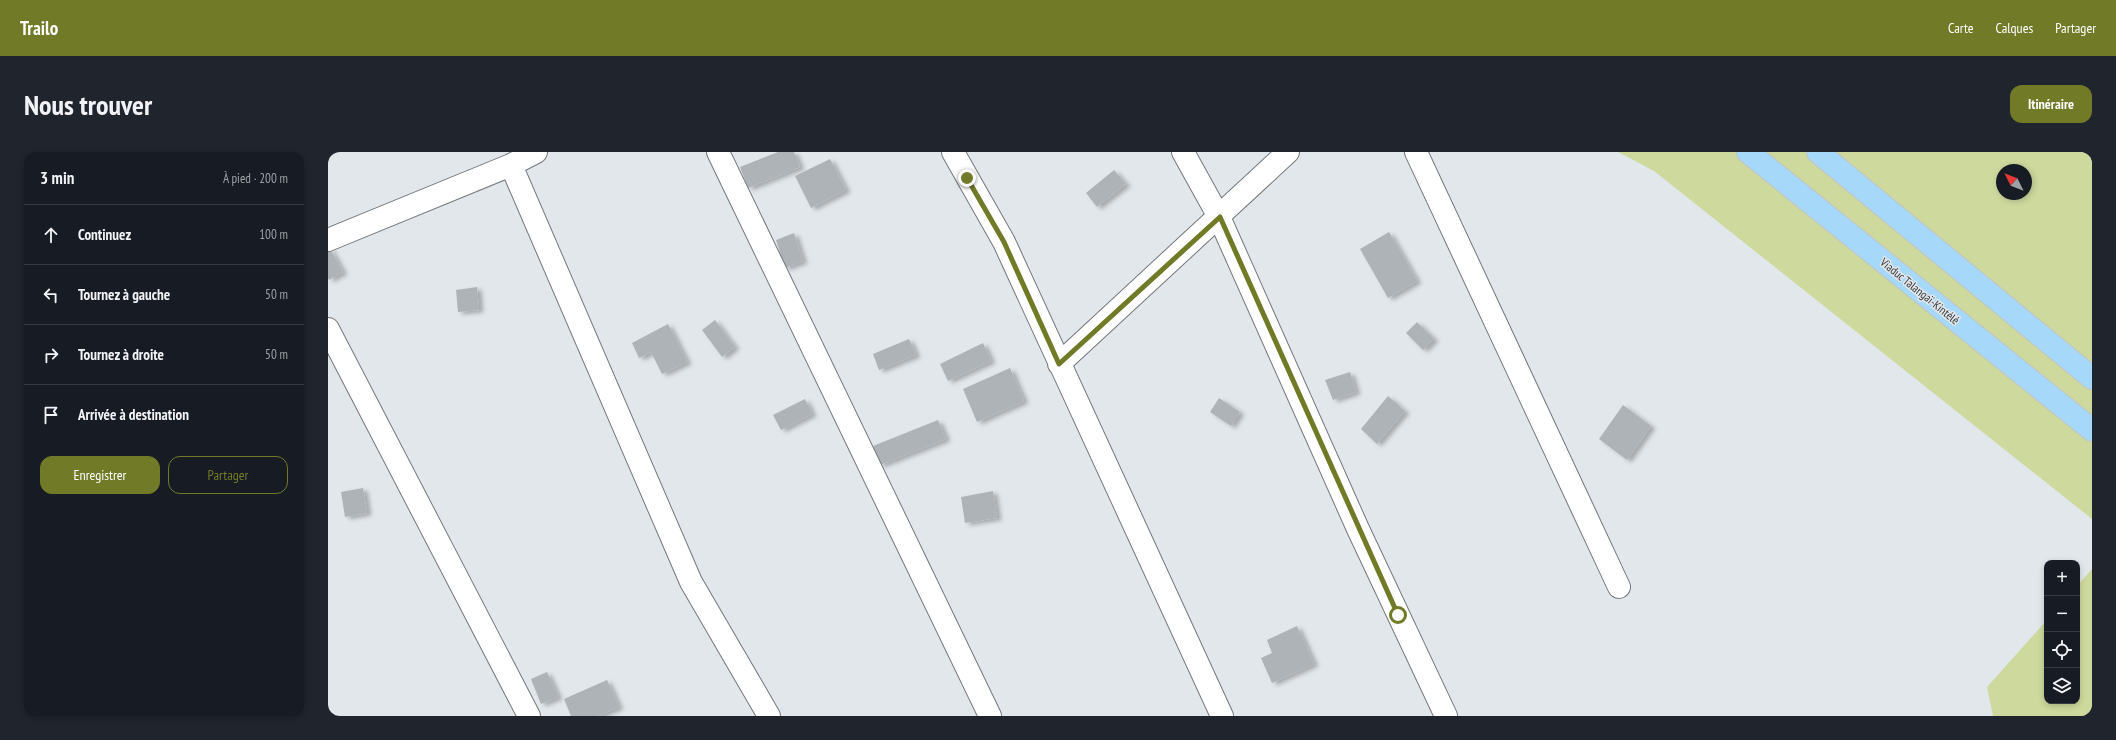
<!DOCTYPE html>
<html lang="fr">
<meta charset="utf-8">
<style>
body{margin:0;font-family:"PT Sans Narrow",sans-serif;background:#20242c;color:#f1f3f6}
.controls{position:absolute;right:12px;bottom:12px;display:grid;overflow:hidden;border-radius:8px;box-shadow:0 2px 6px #0003}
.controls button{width:36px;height:36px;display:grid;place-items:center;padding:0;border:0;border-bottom:1px solid #363941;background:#171b24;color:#f1f3f6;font:20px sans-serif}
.compass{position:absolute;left:1668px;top:12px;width:36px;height:36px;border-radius:50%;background:#171b24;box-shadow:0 2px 6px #0003;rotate:312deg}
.stop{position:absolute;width:12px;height:12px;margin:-9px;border:3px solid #717b27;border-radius:50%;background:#fff}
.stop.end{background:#717b27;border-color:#fff;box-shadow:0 1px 4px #0008}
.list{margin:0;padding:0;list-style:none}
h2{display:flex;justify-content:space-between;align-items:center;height:52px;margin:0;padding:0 16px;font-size:17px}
h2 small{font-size:13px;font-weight:400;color:#9ea1a6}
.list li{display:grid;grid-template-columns:26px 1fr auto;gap:12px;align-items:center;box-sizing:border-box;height:60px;padding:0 16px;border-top:1px solid #363941}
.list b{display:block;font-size:15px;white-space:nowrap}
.list em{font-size:13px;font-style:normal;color:#9ea1a6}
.actions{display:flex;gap:8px;padding:12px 16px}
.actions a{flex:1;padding:9px 0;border:1px solid #717b27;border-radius:12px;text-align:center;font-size:14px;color:#717b27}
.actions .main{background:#717b27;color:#fff}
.icon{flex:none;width:22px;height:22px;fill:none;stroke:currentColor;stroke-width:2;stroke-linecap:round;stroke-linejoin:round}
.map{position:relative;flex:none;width:1764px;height:564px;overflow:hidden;border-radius:12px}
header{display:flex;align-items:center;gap:24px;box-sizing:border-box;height:56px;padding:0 20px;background:#717b27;color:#fff}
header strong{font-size:19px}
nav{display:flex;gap:22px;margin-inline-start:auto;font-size:14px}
.intro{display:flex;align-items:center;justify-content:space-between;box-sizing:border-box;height:96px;padding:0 24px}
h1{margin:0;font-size:28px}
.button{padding:10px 18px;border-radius:12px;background:#717b27;color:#fff;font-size:14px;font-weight:700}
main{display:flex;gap:24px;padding:0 24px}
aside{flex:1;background:#171b24;border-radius:12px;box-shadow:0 2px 6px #0003}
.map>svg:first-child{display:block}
.green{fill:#ced99d;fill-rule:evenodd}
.building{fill:#adb3b6;filter:url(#shadow)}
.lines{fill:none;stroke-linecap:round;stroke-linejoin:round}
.minor-casing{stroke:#73787b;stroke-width:24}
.trunk-casing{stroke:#c2c3c3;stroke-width:24}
.minor{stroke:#fff;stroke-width:22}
.trunk{stroke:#a6d8fa;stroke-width:22}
.route{stroke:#717b27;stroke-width:5}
.labels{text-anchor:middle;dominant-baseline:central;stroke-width:3;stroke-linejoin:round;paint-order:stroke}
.street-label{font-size:12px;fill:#343638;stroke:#e2e7eb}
</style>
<header>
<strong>Trailo</strong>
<nav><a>Carte</a><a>Calques</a><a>Partager</a></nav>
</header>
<div class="intro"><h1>Nous trouver</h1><a class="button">Itinéraire</a></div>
<main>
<aside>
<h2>3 min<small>À pied · 200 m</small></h2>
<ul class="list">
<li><svg class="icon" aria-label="ahead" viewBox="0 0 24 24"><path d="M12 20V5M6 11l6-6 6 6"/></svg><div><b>Continuez</b></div><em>100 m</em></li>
<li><svg class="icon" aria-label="left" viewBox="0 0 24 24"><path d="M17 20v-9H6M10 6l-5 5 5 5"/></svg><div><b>Tournez à gauche</b></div><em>50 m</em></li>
<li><svg class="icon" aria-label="right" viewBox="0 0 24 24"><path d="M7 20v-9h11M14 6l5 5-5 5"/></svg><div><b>Tournez à droite</b></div><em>50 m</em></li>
<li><svg class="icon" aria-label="arrive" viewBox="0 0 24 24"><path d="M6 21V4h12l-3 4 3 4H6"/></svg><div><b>Arrivée à destination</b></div></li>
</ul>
<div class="actions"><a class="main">Enregistrer</a><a>Partager</a></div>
</aside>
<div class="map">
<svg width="1764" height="564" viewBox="0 0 1764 564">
<defs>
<filter id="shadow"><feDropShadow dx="4.5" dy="2.5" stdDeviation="2" flood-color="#0004"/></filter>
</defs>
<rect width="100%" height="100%" fill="#e2e7eb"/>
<path class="green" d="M 1290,0 L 1764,0 L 1764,367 L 1326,19 ZM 1674,18 L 1698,18 L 1698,42 L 1674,42 Z
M 1764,417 L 1764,564 L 1665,564 L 1659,535 L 1719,468 L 1719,549 L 1749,549 L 1749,434 Z"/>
<path class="building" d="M 450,0 L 466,0 L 472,15 L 420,36 L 412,15 Z
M 502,7 L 518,38 L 483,56 L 467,24 Z
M 786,18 L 798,32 L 769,55 L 758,41 Z
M 1061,80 L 1089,129 L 1060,146 L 1032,97 Z
M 466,81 L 475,109 L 457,116 L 448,88 Z
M 0,93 L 15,120 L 1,128 L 0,126 Z
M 149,135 L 151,158 L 130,160 L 128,138 Z
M 387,168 L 407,195 L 394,205 L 374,178 Z
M 1089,170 L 1106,187 L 1095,198 L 1078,181 Z
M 340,172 L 359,210 L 334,222 L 323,200 L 311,206 L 304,191 Z
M 581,187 L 588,203 L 551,218 L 545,202 Z
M 655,191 L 663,209 L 620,229 L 612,212 Z
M 682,216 L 696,249 L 649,270 L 635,237 Z
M 1022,220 L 1028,240 L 1005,248 L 997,228 Z
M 1060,244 L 1077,259 L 1049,292 L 1033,277 Z
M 891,246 L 912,260 L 903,274 L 882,260 Z
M 477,247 L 484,262 L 453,278 L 445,263 Z
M 1295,253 L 1323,274 L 1299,308 L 1271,287 Z
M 610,268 L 618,287 L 552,313 L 545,294 Z
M 35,336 L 39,361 L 17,365 L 13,340 Z
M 665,339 L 669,366 L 637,371 L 633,345 Z
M 969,474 L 986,512 L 944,531 L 933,506 L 944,501 L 939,488 Z
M 219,520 L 230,545 L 213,552 L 203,527 Z
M 279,528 L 291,555 L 270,564 L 243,564 L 236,547 Z"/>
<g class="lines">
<defs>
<path id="minor" d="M 390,0 L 662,564
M 625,0 L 676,90 L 894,564
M 855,0 L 891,65 L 1030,377 L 1118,564
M 1088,0 L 1291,435
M 183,13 L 363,430 L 441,564
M 0,88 L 183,13 L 208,0
M 0,177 L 201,564
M 731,212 L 960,0"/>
<path id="trunk" d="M 1420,0 L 1764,278
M 1490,0 L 1764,226"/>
</defs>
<use href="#minor" class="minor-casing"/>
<use href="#trunk" class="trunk-casing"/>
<use href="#minor" class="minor"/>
<use href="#trunk" class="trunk"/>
</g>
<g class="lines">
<path class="route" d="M 639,26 L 676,90 L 731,212 L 892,65 L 1070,463"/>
</g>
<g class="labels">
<g class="street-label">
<text transform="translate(1592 139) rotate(39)">Viaduc Talangaï-Kintélé</text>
</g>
</g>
</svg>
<div class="controls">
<button>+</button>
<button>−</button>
<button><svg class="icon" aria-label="locate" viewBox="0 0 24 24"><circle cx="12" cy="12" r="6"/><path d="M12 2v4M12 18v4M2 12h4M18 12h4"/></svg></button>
<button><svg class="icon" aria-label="layers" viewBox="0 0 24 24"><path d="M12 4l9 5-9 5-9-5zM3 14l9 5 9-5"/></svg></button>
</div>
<svg class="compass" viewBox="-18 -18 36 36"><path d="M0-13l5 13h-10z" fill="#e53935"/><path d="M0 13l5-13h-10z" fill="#9ea1a6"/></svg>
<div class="stop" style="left:1070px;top:463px"></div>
<div class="stop end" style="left:639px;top:26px"></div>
</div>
</main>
